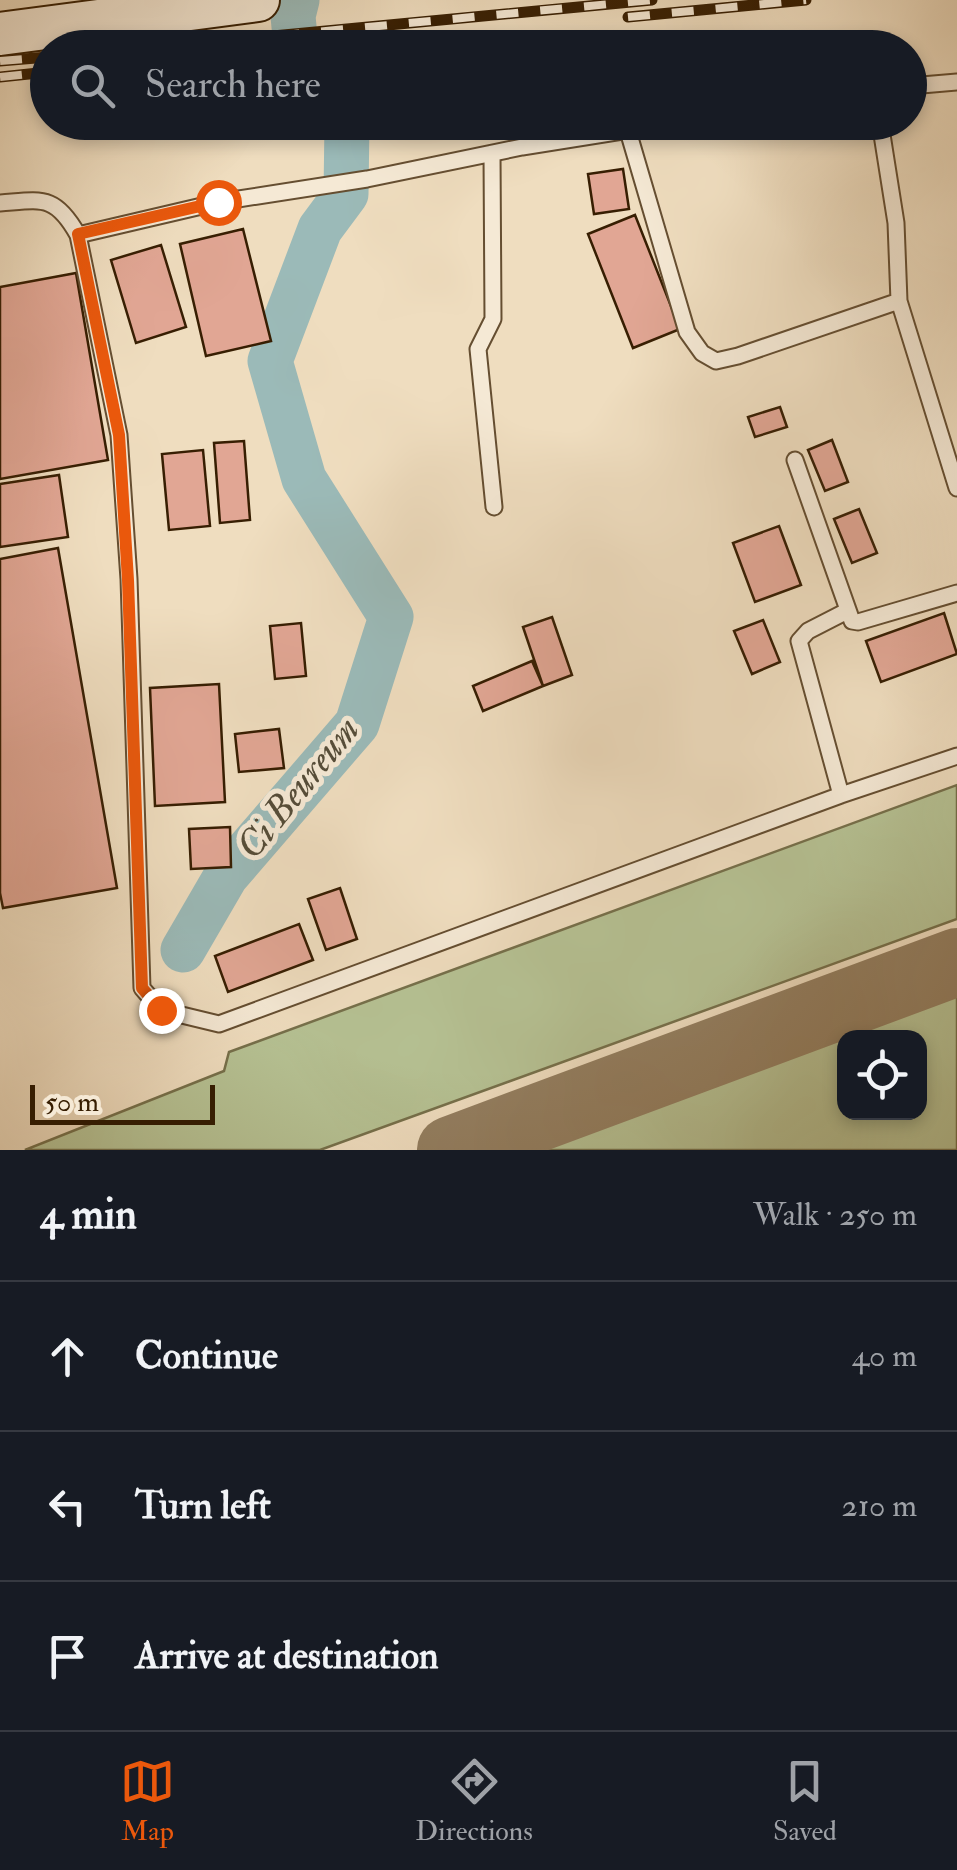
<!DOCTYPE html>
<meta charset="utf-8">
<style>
body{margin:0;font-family:"IM FELL Double Pica",serif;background:#242831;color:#f1f3f6}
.controls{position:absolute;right:30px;bottom:30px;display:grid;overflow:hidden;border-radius:20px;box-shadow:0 5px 15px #0003}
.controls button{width:90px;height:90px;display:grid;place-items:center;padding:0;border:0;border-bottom:2px solid #363941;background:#171b24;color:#f1f3f6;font:50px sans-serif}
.scale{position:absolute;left:30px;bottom:25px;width:185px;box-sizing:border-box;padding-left:10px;border:5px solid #371e02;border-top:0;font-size:28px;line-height:35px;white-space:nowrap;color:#371e02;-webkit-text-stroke:8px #f5e9d5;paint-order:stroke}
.stop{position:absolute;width:30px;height:30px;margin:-22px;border:8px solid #ea580c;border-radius:50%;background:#fff}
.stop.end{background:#ea580c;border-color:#fff;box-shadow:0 2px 10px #0008}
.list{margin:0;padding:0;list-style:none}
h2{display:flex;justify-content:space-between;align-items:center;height:130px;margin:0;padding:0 40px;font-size:42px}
h2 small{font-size:32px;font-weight:400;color:#9ea1a6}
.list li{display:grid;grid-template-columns:65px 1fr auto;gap:30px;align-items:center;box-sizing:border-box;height:150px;padding:0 40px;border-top:2px solid #363941}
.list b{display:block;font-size:38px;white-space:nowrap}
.list em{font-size:32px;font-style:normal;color:#9ea1a6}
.icon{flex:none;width:55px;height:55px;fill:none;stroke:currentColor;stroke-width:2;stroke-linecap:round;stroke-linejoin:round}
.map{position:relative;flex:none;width:957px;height:1150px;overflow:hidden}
.search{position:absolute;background:#171b24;box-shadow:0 5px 15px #0003;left:30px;right:30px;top:30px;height:110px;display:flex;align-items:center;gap:25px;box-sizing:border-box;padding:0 35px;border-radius:55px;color:#9ea1a6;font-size:38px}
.sheet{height:580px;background:#171b24}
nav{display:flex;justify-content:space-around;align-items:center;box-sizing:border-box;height:140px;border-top:2px solid #363941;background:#171b24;font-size:28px;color:#9ea1a6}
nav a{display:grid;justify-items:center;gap:5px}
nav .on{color:#ea580c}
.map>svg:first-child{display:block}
.green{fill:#b6c294;stroke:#76704b;stroke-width:2.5;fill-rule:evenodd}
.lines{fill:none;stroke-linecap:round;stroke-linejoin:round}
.river{stroke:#9bbab8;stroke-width:45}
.taxiway{stroke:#937e60;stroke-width:68}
.building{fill:#e1a694;stroke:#371e02;stroke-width:2.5}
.lane-casing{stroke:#654e31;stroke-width:19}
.secondary-casing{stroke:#371e02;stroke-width:46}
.lane{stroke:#f5e9d5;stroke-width:15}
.secondary{stroke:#f5e9d5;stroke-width:42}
.rail-casing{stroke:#371e02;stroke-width:11}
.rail{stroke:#f5e9d5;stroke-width:8;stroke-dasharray:22;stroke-linecap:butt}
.route{stroke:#ea580c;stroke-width:12}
.labels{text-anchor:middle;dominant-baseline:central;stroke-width:10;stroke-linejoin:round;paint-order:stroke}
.water-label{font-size:38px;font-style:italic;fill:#554d39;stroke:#f5e9d5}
</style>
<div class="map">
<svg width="957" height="1150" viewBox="0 0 957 1150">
<rect width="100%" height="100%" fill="#efddbf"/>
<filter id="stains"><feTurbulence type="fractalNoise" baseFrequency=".002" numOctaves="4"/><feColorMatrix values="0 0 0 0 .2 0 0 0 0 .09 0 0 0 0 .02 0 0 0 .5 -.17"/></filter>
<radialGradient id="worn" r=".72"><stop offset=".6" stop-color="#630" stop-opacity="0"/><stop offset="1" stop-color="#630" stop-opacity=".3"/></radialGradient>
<path class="green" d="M 957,785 L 957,919 L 320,1150 L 25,1150 L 224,1071 L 229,1052 Z
M 957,990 L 957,1150 L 521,1150 ZM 844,1038 L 920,1038 L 920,1112 L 844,1112 Z"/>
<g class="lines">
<path class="river" d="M 296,48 L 293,16 L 297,0
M 183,950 L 226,876 L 357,724 L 391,617 L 304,479 L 270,361 L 320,229 L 346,194 L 347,122"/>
<path class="taxiway" d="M 451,1150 L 957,962"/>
</g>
<path class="building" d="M 623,169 L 629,209 L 594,214 L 588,174 Z
M 635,215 L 680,329 L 633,348 L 588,234 Z
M 243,229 L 271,341 L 206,356 L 180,244 Z
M 161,245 L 186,327 L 136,343 L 111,260 Z
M 76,273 L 108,460 L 0,479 L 0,287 Z
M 780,407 L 787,427 L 755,437 L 748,417 Z
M 832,440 L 848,482 L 825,491 L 808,450 Z
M 244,441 L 250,520 L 220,523 L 214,443 Z
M 203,450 L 210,526 L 169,530 L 162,454 Z
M 59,475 L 68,537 L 0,547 L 0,484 Z
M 859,509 L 877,553 L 852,563 L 834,519 Z
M 779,526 L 801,585 L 755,602 L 733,543 Z
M 58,548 L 117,888 L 3,908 L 0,893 L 0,559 Z
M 944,613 L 957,654 L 881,682 L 866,641 Z
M 552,617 L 572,675 L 543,686 L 523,627 Z
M 763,620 L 780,662 L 752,674 L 734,631 Z
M 301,623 L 306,676 L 275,679 L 270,626 Z
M 532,661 L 543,686 L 483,711 L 473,686 Z
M 219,684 L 225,802 L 155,806 L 150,688 Z
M 279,729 L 284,768 L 239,772 L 235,734 Z
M 230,827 L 231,867 L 191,869 L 189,829 Z
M 340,888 L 357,939 L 326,950 L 308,899 Z
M 299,924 L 313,960 L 228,992 L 215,956 Z"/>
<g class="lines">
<defs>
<path id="lane" d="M 910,86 L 957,82
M 880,122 L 896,223 L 899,301 L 957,488
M 628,131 L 687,332 L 702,353 L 716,361 L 738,356 L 899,301
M 492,153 L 493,319 L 478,349 L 494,507
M 0,203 C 42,200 55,194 78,235 L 219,202 L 367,179 L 522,147 L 679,122
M 78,235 L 119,435 L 129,579 L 142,988 L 161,1010 L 219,1024 L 841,795 L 957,756
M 795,460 L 852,621 L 858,622 L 957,593
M 841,795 L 799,641 L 808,631 L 847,611"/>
<path id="secondary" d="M 0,34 L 258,0"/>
</defs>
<use href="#lane" class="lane-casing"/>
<use href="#secondary" class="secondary-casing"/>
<use href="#lane" class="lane"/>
<use href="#secondary" class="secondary"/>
<defs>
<path id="rail" d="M 628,17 L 806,0
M 146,48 L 652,0
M 315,48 L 394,40
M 0,61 L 48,57
M 0,77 L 48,72"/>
</defs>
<use href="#rail" class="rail-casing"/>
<use href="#rail" class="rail"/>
</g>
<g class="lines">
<path class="route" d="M 161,1010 L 142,988 L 128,580 L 119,435 L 78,234 L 218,202"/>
</g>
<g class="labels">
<g class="water-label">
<text transform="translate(298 788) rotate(-51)">Ci Beureum</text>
</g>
</g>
<rect width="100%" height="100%" filter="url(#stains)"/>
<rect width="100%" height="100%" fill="url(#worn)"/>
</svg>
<div class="controls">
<button><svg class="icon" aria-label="locate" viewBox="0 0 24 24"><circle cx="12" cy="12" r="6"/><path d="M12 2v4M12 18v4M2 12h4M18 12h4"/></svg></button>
</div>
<div class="scale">50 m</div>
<div class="stop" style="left:218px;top:202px"></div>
<div class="stop end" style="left:161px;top:1010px"></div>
<div class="search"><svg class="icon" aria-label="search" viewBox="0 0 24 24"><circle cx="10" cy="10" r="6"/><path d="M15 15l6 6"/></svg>Search here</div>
</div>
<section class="sheet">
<h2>4 min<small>Walk · 250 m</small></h2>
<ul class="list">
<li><svg class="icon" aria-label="ahead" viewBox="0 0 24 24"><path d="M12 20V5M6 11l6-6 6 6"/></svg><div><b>Continue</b></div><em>40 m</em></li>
<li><svg class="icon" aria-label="left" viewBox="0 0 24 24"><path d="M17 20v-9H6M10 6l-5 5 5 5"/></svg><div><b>Turn left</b></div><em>210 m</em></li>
<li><svg class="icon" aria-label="arrive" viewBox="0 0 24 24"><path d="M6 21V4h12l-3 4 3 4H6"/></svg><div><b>Arrive at destination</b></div></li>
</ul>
</section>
<nav>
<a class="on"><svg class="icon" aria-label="map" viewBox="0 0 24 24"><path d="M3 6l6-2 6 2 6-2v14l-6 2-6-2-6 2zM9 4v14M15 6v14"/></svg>Map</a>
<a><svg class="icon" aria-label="directions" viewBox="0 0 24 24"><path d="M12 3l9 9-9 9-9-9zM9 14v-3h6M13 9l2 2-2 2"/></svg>Directions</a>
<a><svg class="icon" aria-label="saved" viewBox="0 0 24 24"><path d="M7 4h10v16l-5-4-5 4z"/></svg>Saved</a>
</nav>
